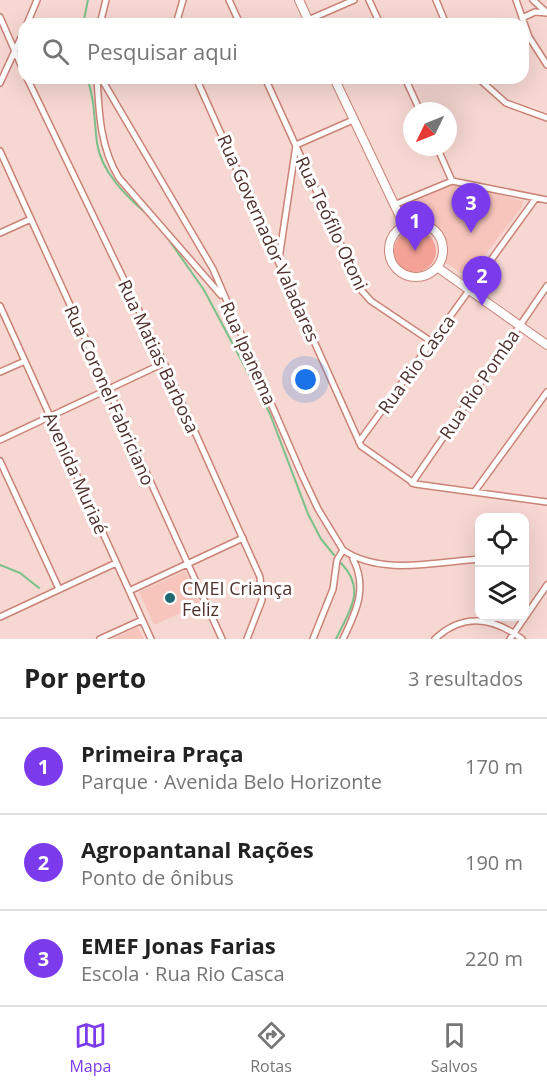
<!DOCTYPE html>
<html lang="pt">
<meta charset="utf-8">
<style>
body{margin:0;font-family:"Open Sans",sans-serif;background:#f2f2f2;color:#222}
.controls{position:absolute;right:18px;bottom:18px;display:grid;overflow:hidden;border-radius:12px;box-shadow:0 6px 24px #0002}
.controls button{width:54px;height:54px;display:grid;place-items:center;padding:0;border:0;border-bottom:2px solid #e0e0e0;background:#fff;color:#222;font:30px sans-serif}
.compass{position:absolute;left:403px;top:102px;width:54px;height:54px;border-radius:50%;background:#fff;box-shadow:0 6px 24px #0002;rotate:227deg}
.you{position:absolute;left:306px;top:380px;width:21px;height:21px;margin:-15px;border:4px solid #fff;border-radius:50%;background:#1a73e8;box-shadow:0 0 0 9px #1a73e833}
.badge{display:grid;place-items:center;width:39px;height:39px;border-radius:50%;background:#7c3aed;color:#fff;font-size:20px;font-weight:700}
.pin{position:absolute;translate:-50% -50px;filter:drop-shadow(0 2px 3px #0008)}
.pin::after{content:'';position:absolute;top:32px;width:21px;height:18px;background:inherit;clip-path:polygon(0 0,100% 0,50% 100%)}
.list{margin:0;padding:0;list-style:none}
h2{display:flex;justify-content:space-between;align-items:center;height:78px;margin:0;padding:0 24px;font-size:26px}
h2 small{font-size:20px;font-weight:400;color:#767676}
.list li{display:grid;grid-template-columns:39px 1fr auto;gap:18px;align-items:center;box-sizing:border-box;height:96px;padding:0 24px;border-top:2px solid #e0e0e0}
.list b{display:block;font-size:22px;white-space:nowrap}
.list p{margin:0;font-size:20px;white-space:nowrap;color:#767676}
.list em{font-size:20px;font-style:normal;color:#767676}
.icon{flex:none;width:33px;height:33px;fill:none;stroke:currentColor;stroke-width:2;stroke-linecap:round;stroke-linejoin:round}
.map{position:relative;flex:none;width:547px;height:639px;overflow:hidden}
.search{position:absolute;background:#fff;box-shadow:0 6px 24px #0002;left:18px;right:18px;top:18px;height:66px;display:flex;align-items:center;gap:15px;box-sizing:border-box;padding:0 21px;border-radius:18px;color:#767676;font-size:22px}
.sheet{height:366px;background:#fff}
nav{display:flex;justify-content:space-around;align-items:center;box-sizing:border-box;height:84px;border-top:2px solid #e0e0e0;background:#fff;font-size:16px;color:#767676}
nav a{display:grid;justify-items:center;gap:3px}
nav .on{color:#7c3aed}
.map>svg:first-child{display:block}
.built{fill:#f8c5bc}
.green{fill:#f3a295}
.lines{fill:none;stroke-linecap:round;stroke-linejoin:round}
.stream{stroke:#7bc08a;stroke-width:2}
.street-casing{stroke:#cb8377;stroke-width:8}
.secondary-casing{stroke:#cb8377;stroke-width:10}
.street{stroke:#fff;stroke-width:5}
.secondary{stroke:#fff;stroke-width:8}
.poi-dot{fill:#1f6874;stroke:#fff;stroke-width:2}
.labels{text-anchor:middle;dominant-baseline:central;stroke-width:6;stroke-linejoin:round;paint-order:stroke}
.street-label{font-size:18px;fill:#4f312c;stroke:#fff}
.poi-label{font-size:18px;fill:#4f312c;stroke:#fff;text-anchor:start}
</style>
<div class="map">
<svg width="547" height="639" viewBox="0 0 547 639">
<rect width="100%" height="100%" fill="#f6d7d1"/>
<path class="built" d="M 455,184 L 523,201 L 522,207 L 468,277 L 444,262 L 446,247 L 444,237 L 429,217 L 422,213 L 421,217 L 407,218 L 402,206 Z
M 185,571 L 200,604 L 154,625 L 139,592 Z
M 138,627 L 144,639 L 112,639 Z"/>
<path class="green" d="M394 251a21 21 0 1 1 42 0a21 21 0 1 1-42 0Z"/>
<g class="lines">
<path class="stream" d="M 83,24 L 88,0
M 87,78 C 95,100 94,120 97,143 C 101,172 127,197 148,215
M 164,233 L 204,290 L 270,414 L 308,514 L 321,539 L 334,555
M 0,565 L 20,573 L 39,588
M 336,639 C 349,611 367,590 341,563"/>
<defs>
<path id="street" d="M 229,0 L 240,24
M 369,0 L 380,24
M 436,0 L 446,24
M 516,0 L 529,37 L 547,65
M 533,0 L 546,12
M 0,17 L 24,72
M 522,18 L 535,12 L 547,13
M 308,20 L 354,0
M 27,24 L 37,0
M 100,24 L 106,0
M 176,24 L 183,0
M 27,78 L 164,363 L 260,577 L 262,600 L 247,639
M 97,78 C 99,113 100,147 119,178 L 221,295
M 101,78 L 213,269 L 302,475 L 318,509 L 343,550 L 337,560 L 333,589 L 313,639
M 196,78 L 361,446 L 415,484 L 547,502
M 265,78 L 362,291 L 371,301 L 432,342
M 405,78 L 420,111
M 478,78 L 506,103 L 547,118
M 0,83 L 24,31
M 437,147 L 452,181
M 0,151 L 222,639
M 394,205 L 452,181 L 547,200
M 0,233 L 31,219
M 279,259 L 296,145 L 353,120
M 0,306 L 151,639
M 0,372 L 25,361
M 0,440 L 164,363
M 359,442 L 536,198
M 0,461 L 59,589
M 412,483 L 547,286
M 475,491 L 547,392
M 343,550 C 381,576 436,562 480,559
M 129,591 L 243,538
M 0,617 L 116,563
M 100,639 L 142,620
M 343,639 C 356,612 368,588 353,559
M 435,639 C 463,612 494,618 522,639
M 510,639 L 547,585"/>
<path id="secondary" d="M 299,0 L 310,24
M 334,78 L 404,225
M389 250a27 27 0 1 1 54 0a27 27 0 1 1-54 0Z
M 437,267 L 547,345"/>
</defs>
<use href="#street" class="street-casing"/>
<use href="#secondary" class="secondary-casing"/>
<use href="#street" class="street"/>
<use href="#secondary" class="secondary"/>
</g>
<circle class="poi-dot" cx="170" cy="598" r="6"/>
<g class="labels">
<g class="street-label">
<text transform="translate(332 223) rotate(65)">Rua Teófilo Otoni</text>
<text transform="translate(269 238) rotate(66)">Rua Governador Valadares</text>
<text transform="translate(249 353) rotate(66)">Rua Ipanema</text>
<text transform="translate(159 356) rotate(65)">Rua Matias Barbosa</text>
<text transform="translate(416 364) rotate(-54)">Rua Rio Casca</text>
<text transform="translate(479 384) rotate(-56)">Rua Rio Pomba</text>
<text transform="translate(110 395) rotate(66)">Rua Coronel Fabriciano</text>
<text transform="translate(76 473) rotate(66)">Avenida Muriaé</text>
</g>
<g class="poi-label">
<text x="182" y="588">CMEI Criança<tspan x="182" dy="21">Feliz</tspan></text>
</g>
</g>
</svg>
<div class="controls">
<button><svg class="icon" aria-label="locate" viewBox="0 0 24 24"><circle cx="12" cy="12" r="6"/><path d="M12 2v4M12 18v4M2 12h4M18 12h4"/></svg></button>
<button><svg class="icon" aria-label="layers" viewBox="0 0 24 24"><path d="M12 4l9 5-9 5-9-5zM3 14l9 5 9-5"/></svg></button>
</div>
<svg class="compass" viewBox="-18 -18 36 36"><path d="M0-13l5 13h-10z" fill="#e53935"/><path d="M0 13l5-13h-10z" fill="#767676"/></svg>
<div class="you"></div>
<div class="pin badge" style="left:415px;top:251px">1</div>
<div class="pin badge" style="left:482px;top:306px">2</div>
<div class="pin badge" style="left:471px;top:233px">3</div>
<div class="search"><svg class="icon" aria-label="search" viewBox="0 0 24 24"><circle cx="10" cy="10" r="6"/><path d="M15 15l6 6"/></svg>Pesquisar aqui</div>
</div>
<section class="sheet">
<h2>Por perto<small>3 resultados</small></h2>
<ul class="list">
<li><span class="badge">1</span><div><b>Primeira Praça</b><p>Parque · Avenida Belo Horizonte</p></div><em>170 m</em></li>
<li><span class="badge">2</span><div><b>Agropantanal Rações</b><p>Ponto de ônibus</p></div><em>190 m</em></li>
<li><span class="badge">3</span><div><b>EMEF Jonas Farias</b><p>Escola · Rua Rio Casca</p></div><em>220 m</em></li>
</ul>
</section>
<nav>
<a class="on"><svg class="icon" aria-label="map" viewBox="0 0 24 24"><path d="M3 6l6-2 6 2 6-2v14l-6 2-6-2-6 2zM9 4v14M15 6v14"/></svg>Mapa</a>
<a><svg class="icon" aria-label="directions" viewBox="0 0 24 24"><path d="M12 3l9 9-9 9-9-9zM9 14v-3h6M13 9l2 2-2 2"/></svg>Rotas</a>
<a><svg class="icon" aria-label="saved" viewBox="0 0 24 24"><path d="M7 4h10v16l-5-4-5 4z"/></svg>Salvos</a>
</nav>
